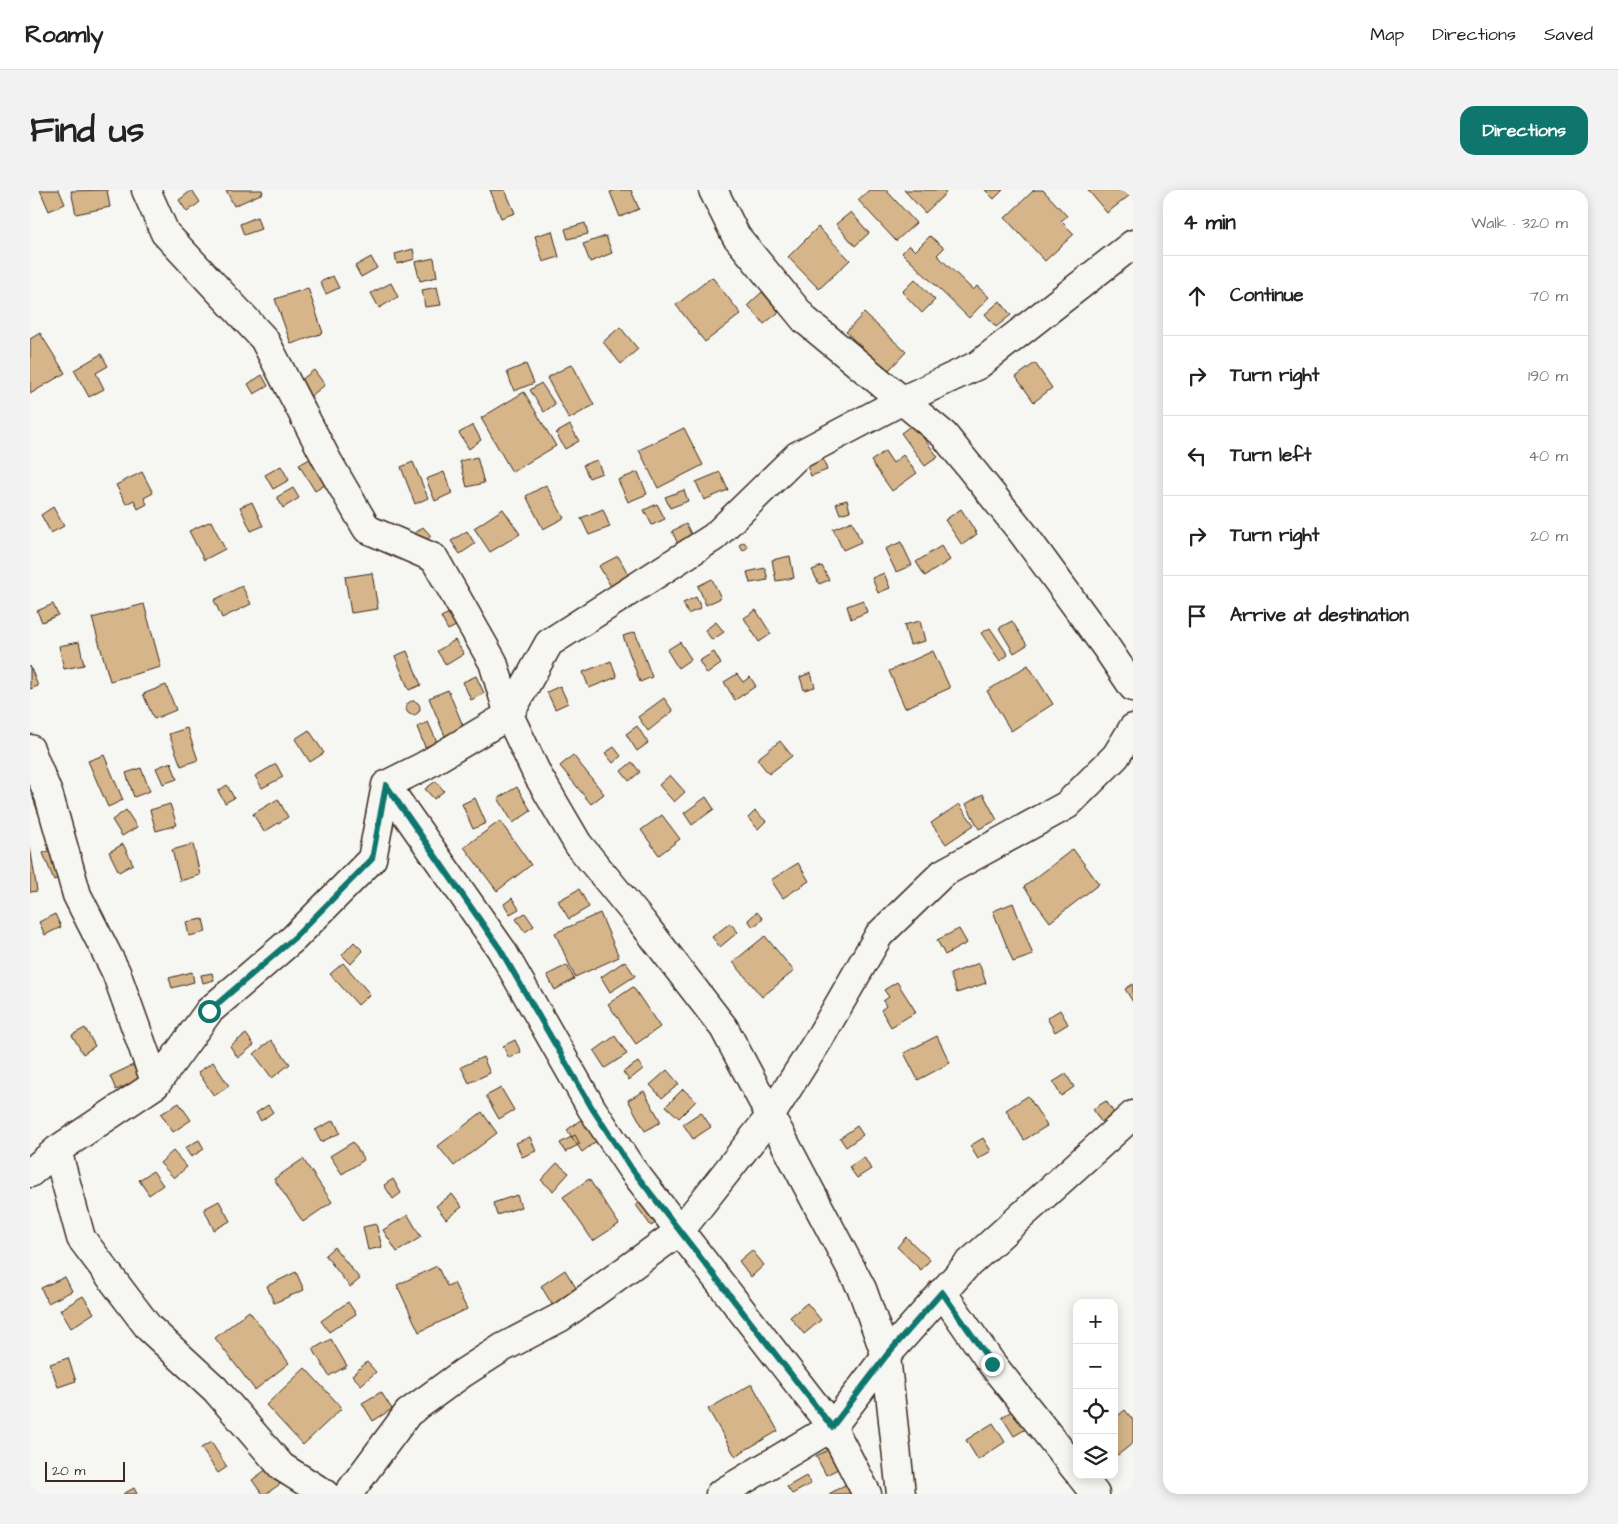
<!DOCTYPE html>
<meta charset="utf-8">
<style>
body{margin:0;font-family:"Architects Daughter",sans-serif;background:#f2f2f2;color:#222}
.controls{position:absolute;right:15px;bottom:15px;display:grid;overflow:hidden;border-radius:10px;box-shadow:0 2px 12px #0003}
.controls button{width:45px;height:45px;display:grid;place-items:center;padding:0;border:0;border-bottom:1px solid #e0e0e0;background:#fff;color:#222;font:25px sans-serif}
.scale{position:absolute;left:15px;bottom:12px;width:80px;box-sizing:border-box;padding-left:5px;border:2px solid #3b2a1e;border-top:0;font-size:14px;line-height:18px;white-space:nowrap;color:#3b2a1e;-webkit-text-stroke:4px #f6f6f2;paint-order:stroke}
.stop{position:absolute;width:15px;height:15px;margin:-11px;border:4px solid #0f766e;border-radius:50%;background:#fff}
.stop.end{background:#0f766e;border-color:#fff;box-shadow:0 1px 5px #0008}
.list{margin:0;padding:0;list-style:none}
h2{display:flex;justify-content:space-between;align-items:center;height:65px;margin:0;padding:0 20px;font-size:21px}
h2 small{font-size:16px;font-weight:400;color:#767676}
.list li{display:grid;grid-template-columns:32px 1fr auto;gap:15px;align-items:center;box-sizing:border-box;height:80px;padding:0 20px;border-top:1px solid #e0e0e0}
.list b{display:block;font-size:19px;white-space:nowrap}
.list em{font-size:16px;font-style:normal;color:#767676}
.icon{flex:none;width:28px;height:28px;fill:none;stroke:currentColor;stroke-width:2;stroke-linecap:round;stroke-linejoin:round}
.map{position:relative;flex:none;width:1103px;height:1304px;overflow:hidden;border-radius:15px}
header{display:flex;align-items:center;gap:30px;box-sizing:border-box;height:70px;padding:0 25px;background:#fff;border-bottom:1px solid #e0e0e0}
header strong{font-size:24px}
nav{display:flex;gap:28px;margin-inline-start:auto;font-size:18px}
.intro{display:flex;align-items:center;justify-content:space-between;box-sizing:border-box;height:120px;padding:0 30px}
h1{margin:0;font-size:35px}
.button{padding:12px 22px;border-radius:15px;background:#0f766e;color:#fff;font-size:18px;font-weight:700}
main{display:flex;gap:30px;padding:0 30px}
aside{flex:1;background:#fff;border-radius:15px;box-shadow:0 2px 12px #0003}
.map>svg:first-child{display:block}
.building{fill:#d5b589;stroke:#3b2a1e}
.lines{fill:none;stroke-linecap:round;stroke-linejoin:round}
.minor-casing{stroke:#3b2a1e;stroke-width:31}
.minor{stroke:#f6f6f2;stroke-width:28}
.route{stroke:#0f766e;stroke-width:6}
</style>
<header>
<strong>Roamly</strong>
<nav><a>Map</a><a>Directions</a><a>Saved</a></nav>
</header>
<div class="intro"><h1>Find us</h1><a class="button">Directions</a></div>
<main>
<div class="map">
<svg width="1103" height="1304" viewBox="0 0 1103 1304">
<rect width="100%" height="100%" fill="#f6f6f2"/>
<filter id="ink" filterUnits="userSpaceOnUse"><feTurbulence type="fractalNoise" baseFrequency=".02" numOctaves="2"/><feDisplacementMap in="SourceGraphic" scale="10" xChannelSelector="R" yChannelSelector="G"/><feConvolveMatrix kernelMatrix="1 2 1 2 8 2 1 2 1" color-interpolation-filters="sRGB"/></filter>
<g filter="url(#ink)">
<path class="building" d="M 10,0 L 29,0 L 35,14 L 19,21 Z
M 77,0 L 80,17 L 46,24 L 41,1 Z
M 162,0 L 170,12 L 157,22 L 149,10 Z
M 196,0 L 232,0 L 233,3 L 204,16 Z
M 460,0 L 475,0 L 485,23 L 471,28 Z
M 586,0 L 601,0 L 609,19 L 590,27 L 580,2 Z
M 839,0 L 856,0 L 886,33 L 866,51 L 828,10 Z
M 874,0 L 914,0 L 916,3 L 895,23 Z
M 955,0 L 973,0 L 964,9 Z
M 1004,0 L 1013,0 L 1037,26 L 1031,31 L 1044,44 L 1015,71 L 975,28 Z
M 1058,0 L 1095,0 L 1100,5 L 1077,23 Z
M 821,22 L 839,43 L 825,56 L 806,34 Z
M 227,27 L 231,39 L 214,45 L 210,34 Z
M 555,33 L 558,44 L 538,49 L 535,39 Z
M 788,37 L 820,70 L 789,99 L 758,67 Z
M 522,41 L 529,67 L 513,72 L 505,46 Z
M 576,46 L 582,63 L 560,72 L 553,54 Z
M 900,46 L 914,58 L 907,65 L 943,100 L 947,96 L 959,107 L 939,128 L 872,63 L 879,55 L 885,61 Z
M 383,59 L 385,69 L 367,74 L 365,64 Z
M 341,67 L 347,78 L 331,87 L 325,76 Z
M 404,68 L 407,87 L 390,91 L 385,72 Z
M 303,86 L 309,98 L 296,104 L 290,92 Z
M 682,87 L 711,124 L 675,152 L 646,115 Z
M 885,89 L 905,110 L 892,123 L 872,102 Z
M 361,93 L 368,107 L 349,118 L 341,103 Z
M 407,97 L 411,115 L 395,117 L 392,100 Z
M 278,98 L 293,143 L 261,154 L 245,109 Z
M 732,102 L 749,122 L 734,134 L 718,115 Z
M 970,111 L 981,125 L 966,137 L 955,124 Z
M 834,123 L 876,162 L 857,182 L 816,142 Z
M 590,137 L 608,159 L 591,174 L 573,152 Z
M 10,143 L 35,183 L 0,204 L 0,149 Z
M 71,164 L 78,176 L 66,183 L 74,199 L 59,207 L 44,180 Z
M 1005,173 L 1022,198 L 1004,212 L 986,187 Z
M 496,174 L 504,193 L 484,201 L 477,182 Z
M 542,174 L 564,215 L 539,229 L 517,188 Z
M 284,180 L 295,195 L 277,209 L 266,194 Z
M 232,185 L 238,196 L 224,204 L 218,194 Z
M 511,193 L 525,214 L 514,222 L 500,200 Z
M 494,202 L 526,256 L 482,282 L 451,228 Z
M 883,234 L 908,267 L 895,276 L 871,243 Z
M 443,235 L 451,250 L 439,259 L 429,243 Z
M 540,235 L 549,251 L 535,259 L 526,243 Z
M 654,238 L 673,275 L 628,298 L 609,260 Z
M 855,261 L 863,273 L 873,265 L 887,283 L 862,301 L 841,271 Z
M 792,265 L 797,280 L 781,286 L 776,271 Z
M 285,266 L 300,292 L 285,301 L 269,275 Z
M 447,267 L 454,293 L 437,297 L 430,271 Z
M 567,270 L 572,283 L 559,288 L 553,275 Z
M 383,272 L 398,308 L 385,314 L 371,277 Z
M 251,276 L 259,290 L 243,299 L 235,285 Z
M 112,282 L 123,303 L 114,308 L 117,314 L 108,319 L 104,310 L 96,314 L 86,295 Z
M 414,282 L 422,303 L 405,311 L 396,289 Z
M 608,282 L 617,304 L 598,312 L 588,290 Z
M 690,282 L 698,300 L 674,310 L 666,292 Z
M 516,295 L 534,328 L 513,339 L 496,306 Z
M 263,298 L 269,308 L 253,318 L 247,307 Z
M 654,300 L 658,311 L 640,318 L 635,307 Z
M 817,310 L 820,321 L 810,324 L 806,313 Z
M 222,312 L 233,336 L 221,341 L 210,317 Z
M 627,314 L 635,329 L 622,335 L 614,320 Z
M 23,317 L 34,336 L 21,343 L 11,325 Z
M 473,319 L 490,344 L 460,362 L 444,338 Z
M 573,319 L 580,337 L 559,345 L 551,328 Z
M 931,319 L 947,344 L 932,355 L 915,330 Z
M 181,331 L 195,359 L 174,370 L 159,341 Z
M 822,331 L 831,352 L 813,360 L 803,339 Z
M 656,334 L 663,348 L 648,354 L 642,341 Z
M 393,337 L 401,346 L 388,358 L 379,348 Z
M 437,341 L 445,354 L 430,364 L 421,351 Z
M 714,352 L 718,357 L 713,361 L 709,355 Z
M 871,352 L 882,375 L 866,382 L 855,359 Z
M 911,356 L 920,370 L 895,386 L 886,372 Z
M 588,366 L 601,389 L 583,400 L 569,376 Z
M 760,366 L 764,388 L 746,391 L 742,370 Z
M 792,376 L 799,390 L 789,394 L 782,380 Z
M 735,378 L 738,390 L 720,393 L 717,382 Z
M 342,383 L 348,419 L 321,423 L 315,387 Z
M 854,383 L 860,398 L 848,403 L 842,388 Z
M 682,389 L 691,408 L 676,415 L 668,396 Z
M 212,396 L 221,414 L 192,428 L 184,410 Z
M 666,407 L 671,418 L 658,424 L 653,413 Z
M 833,410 L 837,422 L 821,429 L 817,416 Z
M 23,414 L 28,425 L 12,432 L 7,421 Z
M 114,414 L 131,477 L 80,491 L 62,428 Z
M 425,420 L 432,433 L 418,440 L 411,427 Z
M 726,420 L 741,444 L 729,452 L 714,428 Z
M 890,431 L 895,451 L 880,455 L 874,435 Z
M 982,431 L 997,455 L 984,463 L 969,438 Z
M 686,432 L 694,442 L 682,450 L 675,440 Z
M 960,438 L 978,465 L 970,471 L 951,443 Z
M 605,442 L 622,487 L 610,492 L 593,446 Z
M 425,450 L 434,464 L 416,475 L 407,461 Z
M 49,452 L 54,475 L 34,479 L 29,456 Z
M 650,452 L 661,469 L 648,478 L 637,460 Z
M 377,461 L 391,495 L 379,500 L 365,466 Z
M 903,461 L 920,498 L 875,518 L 859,481 Z
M 684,462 L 691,474 L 677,484 L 669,471 Z
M 581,471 L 587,487 L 559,498 L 553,482 Z
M 998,475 L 1023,514 L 981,541 L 957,501 Z
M 0,476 L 8,496 L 0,499 Z
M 781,483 L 785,497 L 774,500 L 770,487 Z
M 707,484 L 713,492 L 720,487 L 726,496 L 705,510 L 694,492 Z
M 446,486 L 454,503 L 441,510 L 433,492 Z
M 136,495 L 146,520 L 124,529 L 113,504 Z
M 530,496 L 538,513 L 525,519 L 517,502 Z
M 418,500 L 434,538 L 415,546 L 399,508 Z
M 634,508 L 643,521 L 618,541 L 608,527 Z
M376 518a7 7 0 1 1 14 0a7 7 0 1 1-14 0Z
M 398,532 L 407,552 L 395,557 L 387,537 Z
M 607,536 L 618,553 L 607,561 L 596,544 Z
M 157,538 L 168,570 L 151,576 L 139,544 Z
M 279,540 L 294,563 L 280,572 L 265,549 Z
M 750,551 L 762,566 L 739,584 L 727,569 Z
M 584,557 L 591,566 L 583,573 L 575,563 Z
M 74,565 L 93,610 L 78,617 L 58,571 Z
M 543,565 L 574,604 L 561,614 L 530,576 Z
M 141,572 L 147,589 L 133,594 L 126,578 Z
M 602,572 L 610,582 L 599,591 L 591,581 Z
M 246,574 L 253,587 L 232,598 L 225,586 Z
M 111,578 L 120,601 L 104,607 L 96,583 Z
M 640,585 L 655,602 L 644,612 L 629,595 Z
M 406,591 L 414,601 L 404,609 L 395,599 Z
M 197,595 L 204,608 L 195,613 L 188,601 Z
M 487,597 L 501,621 L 483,633 L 468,608 Z
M 14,604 L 20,621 L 9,625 L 3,608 Z
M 953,604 L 967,630 L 949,639 L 936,614 Z
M 676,607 L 684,619 L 662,635 L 654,623 Z
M 445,608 L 456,633 L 443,639 L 432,614 Z
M 248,609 L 258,627 L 234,642 L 223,624 Z
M 140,614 L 147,635 L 126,641 L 120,620 Z
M 929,614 L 944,635 L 916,654 L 901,633 Z
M 96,620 L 107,637 L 92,646 L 82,630 Z
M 725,621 L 736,631 L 728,639 L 718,628 Z
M 632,625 L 650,649 L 629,665 L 611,640 Z
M 470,631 L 501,675 L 467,701 L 434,657 Z
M 93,654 L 103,674 L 89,682 L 79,662 Z
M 163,654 L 170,685 L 150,691 L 142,660 Z
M 0,656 L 7,701 L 0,702 Z
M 29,657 L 40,683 L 24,690 L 13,663 Z
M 1043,659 L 1069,694 L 1020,732 L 994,697 Z
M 768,673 L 779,691 L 753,708 L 741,690 Z
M 549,699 L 559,717 L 539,729 L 528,711 Z
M 482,708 L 489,719 L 480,724 L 474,714 Z
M 983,713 L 1003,765 L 983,772 L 963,721 Z
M 727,722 L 733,729 L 723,737 L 718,730 Z
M 495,723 L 504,736 L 495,742 L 486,729 Z
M 570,723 L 589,767 L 545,787 L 525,743 Z
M 25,724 L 31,737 L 15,745 L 9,732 Z
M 173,729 L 176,742 L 159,746 L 156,732 Z
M 700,733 L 708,742 L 690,757 L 682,747 Z
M 929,739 L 937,753 L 915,765 L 907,750 Z
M 735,746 L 764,781 L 732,807 L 703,772 Z
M 324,752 L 333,761 L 321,774 L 312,765 Z
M 595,771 L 605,786 L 580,802 L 571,787 Z
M 313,773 L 340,804 L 328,815 L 300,784 Z
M 949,773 L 956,793 L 927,803 L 920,784 Z
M 537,775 L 544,789 L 525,800 L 517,785 Z
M 162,782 L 164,792 L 142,798 L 139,788 Z
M 182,783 L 184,790 L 173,793 L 171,785 Z
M 867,792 L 886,822 L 861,837 L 851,820 L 856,816 L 853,811 L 859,807 L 854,800 Z
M 1103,794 L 1103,812 L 1095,799 Z
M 603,797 L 630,837 L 606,854 L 578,814 Z
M 1030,820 L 1038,834 L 1025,842 L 1017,828 Z
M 55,838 L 65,856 L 53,864 L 42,845 Z
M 216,844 L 224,855 L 208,868 L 200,856 Z
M 585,846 L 597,864 L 575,878 L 564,861 Z
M 907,846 L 920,873 L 888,890 L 874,863 Z
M 241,850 L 260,874 L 242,888 L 224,864 Z
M 485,850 L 491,862 L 479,868 L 473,856 Z
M 453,867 L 460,883 L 439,893 L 431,877 Z
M 183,872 L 199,896 L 184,906 L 168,882 Z
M 608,872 L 613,879 L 599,890 L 593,882 Z
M 103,875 L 110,890 L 86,900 L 80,886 Z
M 637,880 L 649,894 L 632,908 L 620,895 Z
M 1036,884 L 1044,897 L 1031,906 L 1023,892 Z
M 471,898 L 484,920 L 469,929 L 456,906 Z
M 653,899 L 666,911 L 649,928 L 636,916 Z
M 614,901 L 631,932 L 615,941 L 598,910 Z
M 998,906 L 1017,936 L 994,950 L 976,920 Z
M 1076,911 L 1084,923 L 1071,932 L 1063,919 Z
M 149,913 L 161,930 L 143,942 L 131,924 Z
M 238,915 L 243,922 L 231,931 L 226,923 Z
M 452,922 L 467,943 L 424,976 L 408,956 Z
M 671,922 L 681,937 L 663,949 L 653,934 Z
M 553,928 L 568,950 L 552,962 L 537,940 Z
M 304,930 L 310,943 L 291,952 L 285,940 Z
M 827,936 L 833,945 L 816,957 L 810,948 Z
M 545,945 L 550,954 L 535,962 L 530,953 Z
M 500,947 L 506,961 L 492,967 L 486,953 Z
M 953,948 L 961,961 L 948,969 L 940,956 Z
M 169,950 L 174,959 L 161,967 L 155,958 Z
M 323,952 L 334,970 L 312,984 L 300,966 Z
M 143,961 L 157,977 L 144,988 L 130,973 Z
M 834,967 L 841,979 L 827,988 L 819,977 Z
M 273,969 L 302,1012 L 273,1032 L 244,989 Z
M 527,973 L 539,983 L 523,1001 L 511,990 Z
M 123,981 L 133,995 L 119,1005 L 109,990 Z
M 363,989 L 371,1003 L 363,1009 L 354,995 Z
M 559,989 L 589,1034 L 563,1051 L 533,1007 Z
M 422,1004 L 432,1017 L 416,1029 L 406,1016 Z
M 487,1005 L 491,1017 L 467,1025 L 463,1013 Z
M 620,1006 L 635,1027 L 621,1036 L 606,1015 Z
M 189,1011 L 200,1031 L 184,1040 L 174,1019 Z
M 378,1025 L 391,1047 L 367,1062 L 353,1040 Z
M 346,1034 L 352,1057 L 338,1060 L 333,1037 Z
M 876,1047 L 900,1070 L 891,1080 L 867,1057 Z
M 304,1057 L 330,1089 L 320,1097 L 295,1065 Z
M 722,1060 L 734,1075 L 721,1087 L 709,1071 Z
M 407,1076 L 417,1096 L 424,1093 L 437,1119 L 389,1142 L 367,1095 Z
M 535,1080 L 548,1101 L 523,1116 L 511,1096 Z
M 266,1082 L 274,1100 L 244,1113 L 237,1096 Z
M 35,1087 L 42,1101 L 18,1113 L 11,1098 Z
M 53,1106 L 64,1123 L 41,1138 L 30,1120 Z
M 318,1112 L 326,1124 L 299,1142 L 291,1131 Z
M 777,1113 L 791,1130 L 774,1144 L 760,1127 Z
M 219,1121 L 259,1173 L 225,1200 L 185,1148 Z
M 301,1149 L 317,1176 L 299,1186 L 283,1159 Z
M 38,1168 L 46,1191 L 28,1197 L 20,1174 Z
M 337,1172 L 346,1182 L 331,1195 L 322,1185 Z
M 275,1178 L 312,1218 L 273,1255 L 236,1215 Z
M 722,1194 L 748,1241 L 705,1266 L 678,1219 Z
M 351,1202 L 362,1219 L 343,1231 L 332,1213 Z
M 991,1215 L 1003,1235 L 984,1246 L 972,1227 Z
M 1095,1220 L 1103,1230 L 1103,1253 L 1088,1265 L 1084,1260 L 1084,1229 Z
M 963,1233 L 975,1252 L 948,1270 L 936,1250 Z
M 181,1252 L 197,1277 L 188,1283 L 171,1258 Z
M 798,1260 L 808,1279 L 796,1285 L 786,1266 Z
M 241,1276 L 253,1292 L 236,1304 L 232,1304 L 222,1290 Z
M 776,1286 L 781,1294 L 762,1304 L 757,1297 Z
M 818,1293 L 823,1304 L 799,1304 Z
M 104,1298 L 107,1304 L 93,1304 Z"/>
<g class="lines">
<defs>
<path id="minor" d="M 116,0 L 135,43 L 234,149 L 297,270 L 337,339 L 404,368 L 463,472 L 479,525 L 507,584 L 548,654 L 612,732 L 694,838 L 832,1099 L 856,1166 L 871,1304
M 683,0 L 706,46 L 775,130 L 914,245 L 992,342 L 1076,457 L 1103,497
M 0,559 L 19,606 L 47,705 L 86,782 L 126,894
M 356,595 L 394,576 L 479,525 L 519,453 L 684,347 L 767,266 L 871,211 L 948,175 L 1103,54
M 356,595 L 471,759 L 562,919 L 601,978 L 802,1237 L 837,1304
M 27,960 L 51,1048 L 119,1138 L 185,1199 L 252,1277 L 295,1304
M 0,983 L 27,960 L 126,894 L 179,821 L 264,748 L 342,669 L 356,595
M 912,1102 L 962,1174 L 1047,1281
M 1050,1285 L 1065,1304
M 318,1304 L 378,1223 L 433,1183 L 472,1158 L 531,1127 L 650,1041 L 739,928 L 789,849 L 849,745 L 913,683 L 1037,615 L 1086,566 L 1103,538
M 690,1304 L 802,1237 L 856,1166 L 936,1076 L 1103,925"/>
</defs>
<use href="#minor" class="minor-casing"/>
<use href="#minor" class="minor"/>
</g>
</g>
<g class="lines" filter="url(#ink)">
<path class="route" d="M 179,821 L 264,748 L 342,669 L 356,595 L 470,759 L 562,918 L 601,978 L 802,1237 L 856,1166 L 912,1102 L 962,1174"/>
</g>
</svg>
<div class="controls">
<button>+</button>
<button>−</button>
<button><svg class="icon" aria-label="locate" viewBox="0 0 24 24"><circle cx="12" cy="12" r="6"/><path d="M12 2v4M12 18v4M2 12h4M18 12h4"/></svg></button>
<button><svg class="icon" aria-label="layers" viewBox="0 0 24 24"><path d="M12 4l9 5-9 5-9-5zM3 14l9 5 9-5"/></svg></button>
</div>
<div class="scale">20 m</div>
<div class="stop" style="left:179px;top:821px"></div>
<div class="stop end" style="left:962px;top:1174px"></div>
</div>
<aside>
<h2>4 min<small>Walk · 320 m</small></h2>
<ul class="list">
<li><svg class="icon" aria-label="ahead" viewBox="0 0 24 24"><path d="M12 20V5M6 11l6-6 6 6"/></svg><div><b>Continue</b></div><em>70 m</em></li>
<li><svg class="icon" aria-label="right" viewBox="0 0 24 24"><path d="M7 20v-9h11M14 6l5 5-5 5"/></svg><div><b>Turn right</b></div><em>190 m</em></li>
<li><svg class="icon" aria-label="left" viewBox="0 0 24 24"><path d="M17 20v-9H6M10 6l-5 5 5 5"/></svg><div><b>Turn left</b></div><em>40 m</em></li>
<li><svg class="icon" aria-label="right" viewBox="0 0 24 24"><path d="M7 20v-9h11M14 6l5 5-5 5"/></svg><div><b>Turn right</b></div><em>20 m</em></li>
<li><svg class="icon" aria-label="arrive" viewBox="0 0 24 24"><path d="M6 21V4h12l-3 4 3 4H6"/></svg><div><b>Arrive at destination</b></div></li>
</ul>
</aside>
</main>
